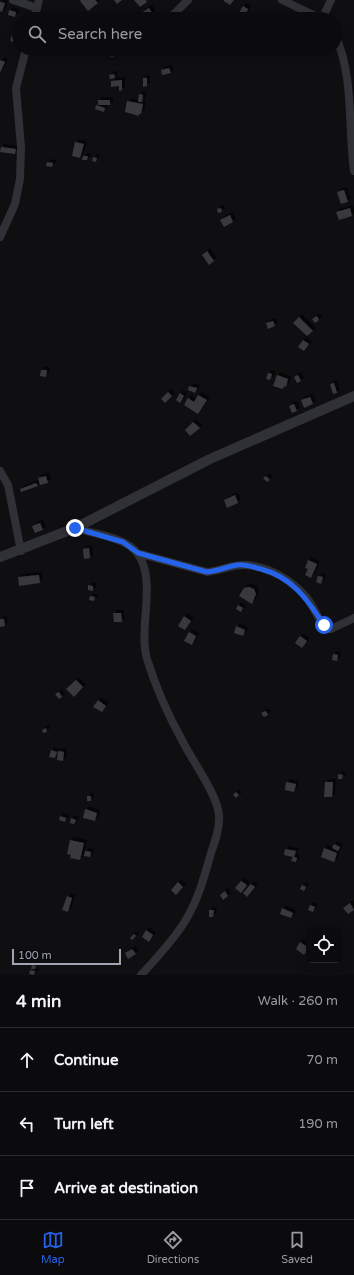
<!DOCTYPE html>
<meta charset="utf-8">
<style>
body{margin:0;font-family:"Varela Round",sans-serif;background:#19191b;color:#f1f3f6}
.controls{position:absolute;right:12px;bottom:12px;display:grid;overflow:hidden;border-radius:6px;box-shadow:0 2px 10px #0003}
.controls button{width:36px;height:36px;display:grid;place-items:center;padding:0;border:0;border-bottom:1px solid #2b2b2e;background:#0b0b0d;color:#f1f3f6;font:20px sans-serif}
.scale{position:absolute;left:12px;bottom:10px;width:109px;box-sizing:border-box;padding-left:4px;border:2px solid #a0a4b1;border-top:0;font-size:11px;line-height:14px;white-space:nowrap;color:#a0a4b1;-webkit-text-stroke:3px #0a0a0c;paint-order:stroke}
.stop{position:absolute;width:12px;height:12px;margin:-9px;border:3px solid #2563eb;border-radius:50%;background:#fff}
.stop.end{background:#2563eb;border-color:#fff;box-shadow:0 1px 4px #0008}
.list{margin:0;padding:0;list-style:none}
h2{display:flex;justify-content:space-between;align-items:center;height:52px;margin:0;padding:0 16px;font-size:17px}
h2 small{font-size:13px;font-weight:400;color:#9a9b9d}
.list li{display:grid;grid-template-columns:26px 1fr auto;gap:12px;align-items:center;box-sizing:border-box;height:64px;padding:0 16px;border-top:1px solid #2b2b2e}
.list b{display:block;font-size:15px;white-space:nowrap}
.list em{font-size:13px;font-style:normal;color:#9a9b9d}
.icon{flex:none;width:22px;height:22px;fill:none;stroke:currentColor;stroke-width:2;stroke-linecap:round;stroke-linejoin:round}
.map{position:relative;flex:none;width:354px;height:975px;overflow:hidden}
.search{position:absolute;background:#0b0b0d;box-shadow:0 2px 10px #0003;left:12px;right:12px;top:12px;height:44px;display:flex;align-items:center;gap:10px;box-sizing:border-box;padding:0 14px;border-radius:22px;color:#9a9b9d;font-size:15px}
.sheet{height:244px;background:#0b0b0d}
nav{display:flex;justify-content:space-around;align-items:center;box-sizing:border-box;height:56px;border-top:1px solid #2b2b2e;background:#0b0b0d;font-size:11px;color:#9a9b9d}
nav a{display:grid;justify-items:center;gap:2px}
nav .on{color:#2563eb}
.map>svg:first-child{display:block}
.building{fill:#39393e;filter:url(#shadow)}
.lines{fill:none;stroke-linecap:round;stroke-linejoin:round}
.minor{stroke:#303136;stroke-width:8}
.tertiary{stroke:#303136;stroke-width:10}
.route{stroke:#2563eb;stroke-width:5}
</style>
<div class="map">
<svg width="354" height="975" viewBox="0 0 354 975">
<defs>
<filter id="shadow"><feDropShadow dx="3" dy="-3" stdDeviation="0" flood-color="#0009"/></filter>
</defs>
<rect width="100%" height="100%" fill="#0f0f11"/>
<path class="building" d="M 81,0 L 95,0 L 98,3 L 88,11 L 80,1 Z
M 114,0 L 122,0 L 117,4 Z
M 134,0 L 146,0 L 147,2 L 140,7 Z
M 224,0 L 234,0 L 230,5 L 224,1 Z
M 0,2 L 5,3 L 2,12 L 0,11 Z
M 243,6 L 248,9 L 245,16 L 239,13 Z
M 149,8 L 156,19 L 145,19 L 141,13 Z
M 9,10 L 16,12 L 15,17 L 8,15 Z
M 13,31 L 19,33 L 17,43 L 10,41 Z
M 109,49 L 114,49 L 115,56 L 111,57 Z
M 0,60 L 5,62 L 0,73 Z
M 169,68 L 171,73 L 162,75 L 161,70 Z
M 114,74 L 115,78 L 110,79 L 109,75 Z
M 143,78 L 147,78 L 147,86 L 143,87 Z
M 122,80 L 122,90 L 119,91 L 119,86 L 111,87 L 111,81 Z
M 139,94 L 143,95 L 142,102 L 138,102 Z
M 98,100 L 110,100 L 110,105 L 98,105 Z
M 127,101 L 143,104 L 141,114 L 139,114 L 139,116 L 125,112 Z
M 96,105 L 105,108 L 104,112 L 95,109 Z
M 75,142 L 84,144 L 80,158 L 72,156 Z
M 1,147 L 16,149 L 15,154 L 0,152 Z
M 83,156 L 88,156 L 87,160 L 82,160 Z
M 93,157 L 97,158 L 96,162 L 92,161 Z
M 47,162 L 53,163 L 52,167 L 46,166 Z
M 344,190 L 348,202 L 341,204 L 337,192 Z
M 221,208 L 222,212 L 218,213 L 217,209 Z
M 350,208 L 352,216 L 339,220 L 336,212 Z
M 230,215 L 233,222 L 224,227 L 220,220 Z
M 207,251 L 214,261 L 209,265 L 202,255 Z
M 317,316 L 319,320 L 315,323 L 312,319 Z
M 299,317 L 313,331 L 307,336 L 293,323 Z
M 273,321 L 275,326 L 268,329 L 266,323 Z
M 303,340 L 309,344 L 304,351 L 298,347 Z
M 41,370 L 47,370 L 46,377 L 40,376 Z
M 268,373 L 272,374 L 270,380 L 266,379 Z
M 277,375 L 288,379 L 286,387 L 284,386 L 283,389 L 273,386 Z
M 298,375 L 301,381 L 297,383 L 294,377 Z
M 334,383 L 337,393 L 333,394 L 330,384 Z
M 189,386 L 197,388 L 195,393 L 188,390 Z
M 168,392 L 172,396 L 165,403 L 161,399 Z
M 180,393 L 184,396 L 180,403 L 176,400 Z
M 198,395 L 207,400 L 198,414 L 184,405 L 188,398 L 194,402 Z
M 310,397 L 313,404 L 304,408 L 301,400 Z
M 294,404 L 297,411 L 292,413 L 289,406 Z
M 193,422 L 200,428 L 190,436 L 185,430 Z
M 46,476 L 48,483 L 40,485 L 38,478 Z
M 266,476 L 270,480 L 267,482 L 263,478 Z
M 36,483 L 38,486 L 21,492 L 20,489 Z
M 235,495 L 238,503 L 227,508 L 224,500 Z
M 40,523 L 43,530 L 35,533 L 32,526 Z
M 89,548 L 90,558 L 84,559 L 83,549 Z
M 308,560 L 317,564 L 311,578 L 305,575 L 308,569 L 305,568 Z
M 39,575 L 40,583 L 19,586 L 18,577 Z
M 318,576 L 323,577 L 321,584 L 316,582 Z
M 88,585 L 93,586 L 93,591 L 88,590 Z
M 249,587 L 254,589 L 256,594 L 252,604 L 239,596 L 244,588 Z
M 90,596 L 95,597 L 94,601 L 89,600 Z
M 238,605 L 243,608 L 241,612 L 236,609 Z
M 113,613 L 121,613 L 122,622 L 114,622 Z
M 184,616 L 191,621 L 185,630 L 178,626 Z
M 0,619 L 4,619 L 5,626 L 0,627 Z
M 236,626 L 245,630 L 243,636 L 234,633 Z
M 189,632 L 196,636 L 192,645 L 184,641 Z
M 300,636 L 307,641 L 302,648 L 295,643 Z
M 333,654 L 338,655 L 337,661 L 332,660 Z
M 76,680 L 83,687 L 74,697 L 66,689 Z
M 59,692 L 62,697 L 59,699 L 55,694 Z
M 98,700 L 106,706 L 102,712 L 93,707 Z
M 266,711 L 268,715 L 264,717 L 261,713 Z
M 46,728 L 47,732 L 43,733 L 42,730 Z
M 51,750 L 57,752 L 55,758 L 49,757 Z
M 58,751 L 64,752 L 63,761 L 57,760 Z
M 338,774 L 343,775 L 342,779 L 338,779 Z
M 286,782 L 296,784 L 294,792 L 285,790 Z
M 325,782 L 333,782 L 332,797 L 324,797 Z
M 236,792 L 239,795 L 236,798 L 233,795 Z
M 87,796 L 91,796 L 91,801 L 87,801 Z
M 85,809 L 97,813 L 95,821 L 83,818 Z
M 60,816 L 66,818 L 65,822 L 59,820 Z
M 71,818 L 76,820 L 74,824 L 70,823 Z
M 70,840 L 84,843 L 80,860 L 70,858 L 71,855 L 67,854 Z
M 334,844 L 340,847 L 338,851 L 332,848 Z
M 324,848 L 337,853 L 334,862 L 321,857 Z
M 285,849 L 296,851 L 294,857 L 297,858 L 296,862 L 291,861 L 293,857 L 284,855 Z
M 85,851 L 91,852 L 90,857 L 84,856 Z
M 241,881 L 247,885 L 241,893 L 235,888 Z
M 178,882 L 183,887 L 176,895 L 171,890 Z
M 251,884 L 255,887 L 247,897 L 243,893 Z
M 302,885 L 306,887 L 304,891 L 300,889 Z
M 225,891 L 228,896 L 223,900 L 220,895 Z
M 67,896 L 72,898 L 68,912 L 62,910 Z
M 350,903 L 354,910 L 348,914 L 343,908 Z
M 310,905 L 315,907 L 313,912 L 308,910 Z
M 282,908 L 293,913 L 291,918 L 280,914 Z
M 209,910 L 214,910 L 213,917 L 209,917 Z
M 146,930 L 153,935 L 149,942 L 142,937 Z
M 134,934 L 136,936 L 132,940 L 130,938 Z
M 300,942 L 309,948 L 304,955 L 296,949 Z
M 132,949 L 136,954 L 128,959 L 125,953 Z
M 32,965 L 36,966 L 35,969 L 31,969 Z
M 30,970 L 35,971 L 34,975 L 29,974 Z"/>
<g class="lines">
<path class="minor" d="M 13,0 L 37,8
M 282,0 L 322,19
M 34,19 L 39,0
M 169,19 L 188,0
M 322,19 L 331,0
M 335,35 C 354,75 348,127 354,171
M 0,237 L 15,204 L 20,179 L 21,147 L 16,88 L 26,49
M 0,471 L 8,485 L 21,551
M 75,528 C 94,534 126,537 138,554 C 157,581 138,628 147,659 C 156,688 168,715 183,742 C 192,760 218,796 219,815 C 220,828 215,841 211,853 C 205,874 199,897 188,916 C 179,933 155,960 141,975
M 137,553 L 207,572 C 220,571 233,564 246,565 C 270,567 292,580 307,598 C 314,607 318,620 327,629 L 331,629 L 354,618"/>
<path class="tertiary" d="M 0,557 L 75,528 L 210,459 L 354,396"/>
</g>
<g class="lines">
<path class="route" d="M 75,528 L 123,542 L 138,553 L 207,572 C 218,571 226,567 237,565 C 245,564 253,567 261,569 C 292,577 307,599 324,625"/>
</g>
</svg>
<div class="controls">
<button><svg class="icon" aria-label="locate" viewBox="0 0 24 24"><circle cx="12" cy="12" r="6"/><path d="M12 2v4M12 18v4M2 12h4M18 12h4"/></svg></button>
</div>
<div class="scale">100 m</div>
<div class="stop" style="left:324px;top:625px"></div>
<div class="stop end" style="left:75px;top:528px"></div>
<div class="search"><svg class="icon" aria-label="search" viewBox="0 0 24 24"><circle cx="10" cy="10" r="6"/><path d="M15 15l6 6"/></svg>Search here</div>
</div>
<section class="sheet">
<h2>4 min<small>Walk · 260 m</small></h2>
<ul class="list">
<li><svg class="icon" aria-label="ahead" viewBox="0 0 24 24"><path d="M12 20V5M6 11l6-6 6 6"/></svg><div><b>Continue</b></div><em>70 m</em></li>
<li><svg class="icon" aria-label="left" viewBox="0 0 24 24"><path d="M17 20v-9H6M10 6l-5 5 5 5"/></svg><div><b>Turn left</b></div><em>190 m</em></li>
<li><svg class="icon" aria-label="arrive" viewBox="0 0 24 24"><path d="M6 21V4h12l-3 4 3 4H6"/></svg><div><b>Arrive at destination</b></div></li>
</ul>
</section>
<nav>
<a class="on"><svg class="icon" aria-label="map" viewBox="0 0 24 24"><path d="M3 6l6-2 6 2 6-2v14l-6 2-6-2-6 2zM9 4v14M15 6v14"/></svg>Map</a>
<a><svg class="icon" aria-label="directions" viewBox="0 0 24 24"><path d="M12 3l9 9-9 9-9-9zM9 14v-3h6M13 9l2 2-2 2"/></svg>Directions</a>
<a><svg class="icon" aria-label="saved" viewBox="0 0 24 24"><path d="M7 4h10v16l-5-4-5 4z"/></svg>Saved</a>
</nav>
